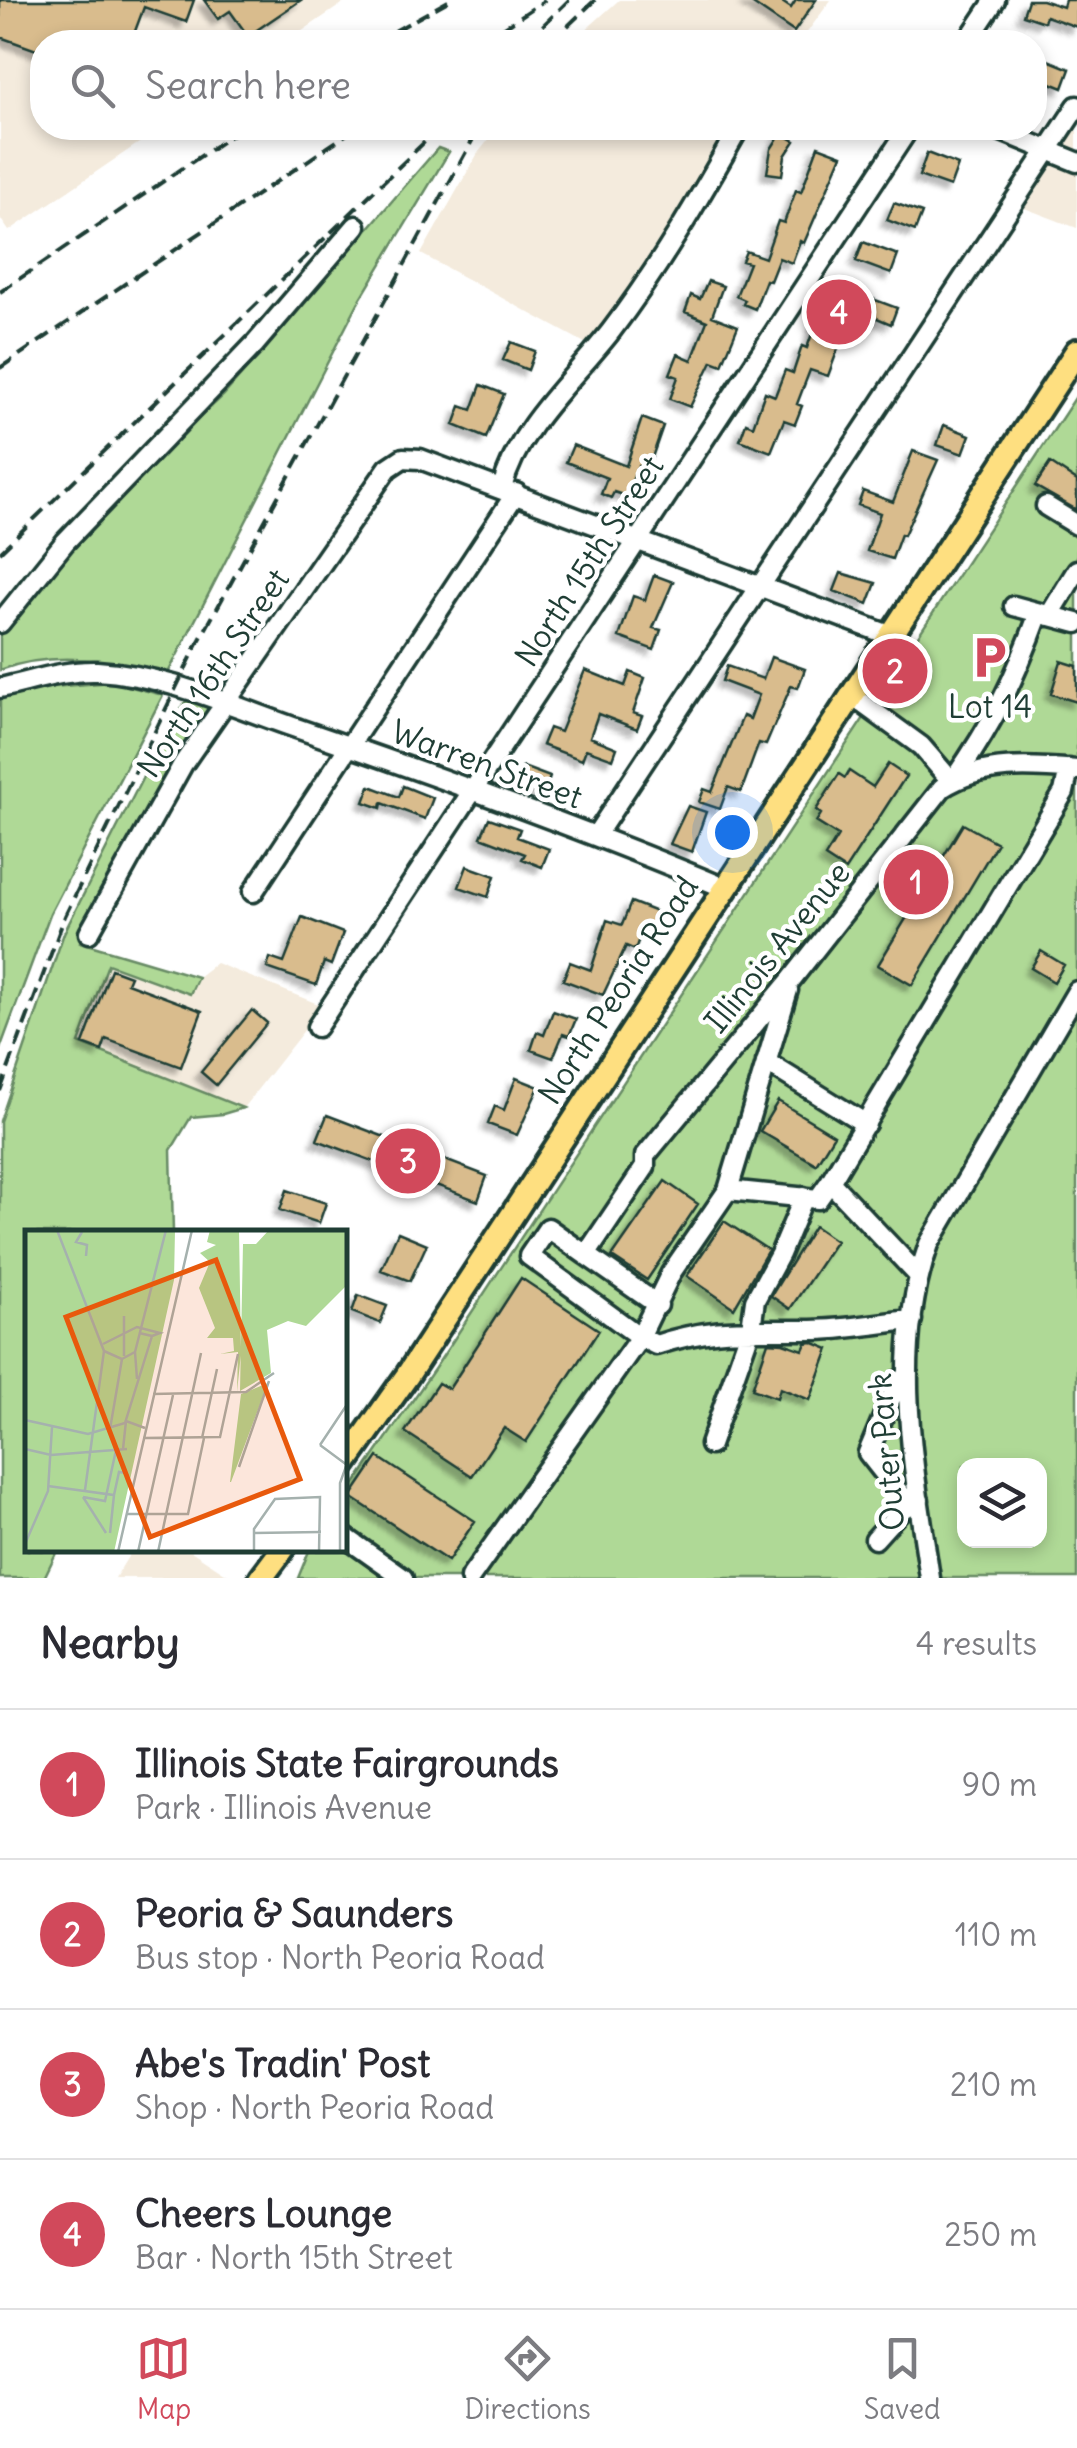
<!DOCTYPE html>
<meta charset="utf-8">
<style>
body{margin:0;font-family:Delius,sans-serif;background:#f2f2f3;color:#2b2b33}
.controls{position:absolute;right:30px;bottom:30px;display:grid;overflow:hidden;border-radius:20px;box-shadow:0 5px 15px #0003}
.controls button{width:90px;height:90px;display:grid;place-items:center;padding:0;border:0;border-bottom:2px solid #e1e1e2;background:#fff;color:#2b2b33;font:50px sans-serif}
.you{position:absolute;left:732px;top:832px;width:35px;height:35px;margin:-25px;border:8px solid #fff;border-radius:50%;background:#1a73e8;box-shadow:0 0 0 15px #1a73e833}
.badge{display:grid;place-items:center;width:65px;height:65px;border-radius:50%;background:#d1495b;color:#fff;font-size:32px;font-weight:700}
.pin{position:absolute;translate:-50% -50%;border:5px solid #fff;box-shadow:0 2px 10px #0006}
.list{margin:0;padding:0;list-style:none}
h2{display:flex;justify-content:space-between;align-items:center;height:130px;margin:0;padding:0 40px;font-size:42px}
h2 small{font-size:32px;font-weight:400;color:#7c7c81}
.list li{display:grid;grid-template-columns:65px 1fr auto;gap:30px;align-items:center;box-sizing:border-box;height:150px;padding:0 40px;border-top:2px solid #e1e1e2}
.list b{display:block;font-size:38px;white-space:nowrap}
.list p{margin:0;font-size:32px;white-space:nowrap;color:#7c7c81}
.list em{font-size:32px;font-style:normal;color:#7c7c81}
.icon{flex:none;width:55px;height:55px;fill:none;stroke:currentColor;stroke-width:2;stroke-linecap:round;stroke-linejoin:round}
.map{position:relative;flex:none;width:1077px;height:1578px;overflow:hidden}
.search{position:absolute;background:#fff;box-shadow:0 5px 15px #0003;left:30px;right:30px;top:30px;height:110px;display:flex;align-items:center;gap:25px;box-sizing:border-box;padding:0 35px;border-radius:40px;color:#7c7c81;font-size:38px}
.sheet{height:730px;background:#fff}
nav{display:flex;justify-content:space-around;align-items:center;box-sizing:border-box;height:140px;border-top:2px solid #e1e1e2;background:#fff;font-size:28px;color:#7c7c81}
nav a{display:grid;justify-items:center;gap:5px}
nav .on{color:#d1495b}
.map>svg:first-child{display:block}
.built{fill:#f4ebdd}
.green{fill:#afd996;stroke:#678b65;stroke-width:2.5;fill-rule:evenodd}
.building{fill:#d9bc8d;stroke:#1f3d34;stroke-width:2.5;filter:url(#shadow)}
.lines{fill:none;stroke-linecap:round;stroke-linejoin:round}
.minor-casing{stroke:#1f3d34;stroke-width:25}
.major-casing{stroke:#1f3d34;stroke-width:30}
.minor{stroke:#fff;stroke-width:18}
.major{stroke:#fedf80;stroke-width:22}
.rail{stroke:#1f3d34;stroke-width:4;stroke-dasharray:15 8;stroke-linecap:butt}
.labels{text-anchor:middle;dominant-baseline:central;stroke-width:9;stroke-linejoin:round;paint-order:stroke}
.street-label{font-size:32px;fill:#1f3d34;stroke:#fff}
.poi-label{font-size:32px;fill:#1f3d34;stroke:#fff}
.inset-road{fill:none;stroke:#a5b1ae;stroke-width:2.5}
.view{fill:#e8590c;fill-opacity:0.15;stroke:#e8590c;stroke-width:5}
.inset-edge{fill:none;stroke:#1f3d34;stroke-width:5}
</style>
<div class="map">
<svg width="1077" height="1578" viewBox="0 0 1077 1578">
<defs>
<filter id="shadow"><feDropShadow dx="-6" dy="6" stdDeviation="2.5" flood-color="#0004"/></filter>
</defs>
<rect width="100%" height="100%" fill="#fff"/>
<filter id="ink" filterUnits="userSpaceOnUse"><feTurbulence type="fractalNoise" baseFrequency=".01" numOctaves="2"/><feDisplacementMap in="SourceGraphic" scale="20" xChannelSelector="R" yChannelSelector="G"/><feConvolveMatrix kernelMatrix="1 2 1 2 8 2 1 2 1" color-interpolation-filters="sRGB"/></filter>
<g filter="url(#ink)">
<path class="built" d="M 0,0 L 348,0 L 286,42 L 42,42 L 42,128 L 161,128 L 9,231 L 0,218 Z
M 619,0 L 831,0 L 800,42 L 572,42 Z
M 1077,93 L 1077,228 L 1006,201 Z
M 498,128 L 730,128 L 627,294 L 606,324 L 585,343 L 421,254 L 478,153 Z
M 108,963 L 190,994 L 198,977 L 216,963 L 323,1006 L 243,1108 L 78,1044 Z
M 132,1550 L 191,1551 L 228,1575 L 226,1578 L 115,1578 Z"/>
<path class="green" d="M 438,148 L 449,152 L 358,303 L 167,675 C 114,660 53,650 0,670 L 0,633 L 26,592 L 97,513 L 224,395 Z
M 1077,395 L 1077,1578 L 298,1578 L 309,1551 L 345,1550 L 345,1498 L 435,1368 ZM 964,1466 L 1040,1466 L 1040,1540 L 964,1540 Z
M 112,682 L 163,695 L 50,914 L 0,1049 L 0,698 L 52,687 Z
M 187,699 L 211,707 L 82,931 L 80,942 L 198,977 L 190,994 L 108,964 L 79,1043 L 243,1108 L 223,1114 L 191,1117 L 171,1150 L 173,1233 L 28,1233 L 28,1550 L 57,1551 L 44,1578 L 0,1578 L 0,1121 L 64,933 L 143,777 Z"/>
<path class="building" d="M 0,0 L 194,0 L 186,22 L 144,7 L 131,42 L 42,42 L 42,52 L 0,37 Z
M 204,0 L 301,0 L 248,36 L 230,11 L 218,19 Z
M 747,0 L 779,0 L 791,8 L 796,0 L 816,0 L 794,32 Z
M 1028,0 L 1042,0 L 1063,7 L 1065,0 L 1077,0 L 1077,27 L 1046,16 L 1044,22 L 1023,15 Z
M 1043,58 L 1070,69 L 1063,88 L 1036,77 Z
M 781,133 L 795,141 L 785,156 L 782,175 L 767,173 L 771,149 Z
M 818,146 L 842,155 L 804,243 L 800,241 L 792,263 L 779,258 L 770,281 L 766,280 L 755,309 L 743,304 L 745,300 L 736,296 L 749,263 L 742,261 L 746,251 L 765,258 L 778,221 L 784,223 L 796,190 L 801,192 Z
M 927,153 L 958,165 L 950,187 L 919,176 Z
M 894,203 L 922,213 L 915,231 L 887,220 Z
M 863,242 L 898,255 L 891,274 L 856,261 Z
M 834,280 L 864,290 L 862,295 L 897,308 L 891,324 L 863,312 L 858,325 L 848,322 L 828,376 L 810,370 L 797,404 L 802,406 L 795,424 L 784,420 L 771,452 L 740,440 L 746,423 L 753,426 L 765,392 L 775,396 L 785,370 L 793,373 L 802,346 L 807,348 L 820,311 L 816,310 L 820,299 L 827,301 Z
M 708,281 L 723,286 L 712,316 L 738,326 L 722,365 L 712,361 L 690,407 L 670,399 L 678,377 L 670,374 L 678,354 L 692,360 L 707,321 L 685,312 L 691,295 L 700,299 Z
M 511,342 L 535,351 L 528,370 L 503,360 Z
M 481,385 L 504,394 L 486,438 L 454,425 L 461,406 L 472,410 Z
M 642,418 L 663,426 L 648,469 L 638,466 L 626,496 L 614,492 L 611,498 L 601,494 L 607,478 L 566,462 L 573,445 L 626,466 Z
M 944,425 L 970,435 L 963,454 L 937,445 Z
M 913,451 L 938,460 L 904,535 L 901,534 L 892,559 L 867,551 L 880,513 L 858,505 L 863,491 L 893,502 Z
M 1050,463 L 1077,481 L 1077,510 L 1035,486 Z
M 841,573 L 876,583 L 868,604 L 834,591 Z
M 654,575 L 673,582 L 653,628 L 661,630 L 654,650 L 619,637 L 633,596 L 645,600 Z
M 771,657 L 805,669 L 798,688 L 791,686 L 766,745 L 759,743 L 741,792 L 728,787 L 720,809 L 699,802 L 704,789 L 712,792 L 743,716 L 750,719 L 759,695 L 722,681 L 727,666 L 763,679 Z
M 1061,661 L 1077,666 L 1077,702 L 1051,694 Z
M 585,670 L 625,686 L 630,672 L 645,678 L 633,713 L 642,716 L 637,729 L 598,714 L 590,737 L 617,748 L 613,759 L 586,749 L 582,760 L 542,745 L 549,728 L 560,732 Z
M 888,764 L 906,776 L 845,870 L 825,857 L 838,836 L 816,822 L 821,814 L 816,810 L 839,774 L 845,778 L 849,771 L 873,787 Z
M 523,767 L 550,777 L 544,794 L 516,784 Z
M 370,786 L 399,797 L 403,786 L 433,798 L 425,819 L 382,803 L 381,808 L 364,802 Z
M 688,806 L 706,812 L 692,852 L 670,844 Z
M 489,818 L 520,829 L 517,837 L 549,849 L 542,867 L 522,859 L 525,854 L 481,837 Z
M 963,824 L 997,843 L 912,985 L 878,965 Z
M 467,866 L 495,876 L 488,897 L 459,887 Z
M 631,902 L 659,913 L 652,930 L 643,927 L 635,950 L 626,946 L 603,995 L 563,980 L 570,962 L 591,970 L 607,920 L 622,925 Z
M 302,917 L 343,933 L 331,965 L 324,962 L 316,985 L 267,968 L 270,958 L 284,963 Z
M 1041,951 L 1064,965 L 1054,982 L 1031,968 Z
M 111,969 L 130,976 L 127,983 L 202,1011 L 181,1067 L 106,1039 L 102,1051 L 83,1044 Z
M 252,1010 L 267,1023 L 216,1085 L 201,1072 Z
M 553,1011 L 576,1019 L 569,1036 L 563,1034 L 553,1058 L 531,1050 L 537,1032 L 544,1035 Z
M 516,1078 L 539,1087 L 517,1135 L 488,1124 L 495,1106 L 504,1110 Z
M 778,1101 L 834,1135 L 816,1164 L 760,1131 Z
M 327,1115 L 487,1176 L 478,1201 L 317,1140 Z
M 665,1181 L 698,1204 L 647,1280 L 612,1257 Z
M 287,1190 L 326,1203 L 319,1223 L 280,1210 Z
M 724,1221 L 768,1250 L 734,1308 L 687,1276 Z
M 814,1226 L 836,1241 L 790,1309 L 771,1296 Z
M 398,1232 L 427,1244 L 410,1281 L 381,1270 Z
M 521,1278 L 599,1330 L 526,1442 L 504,1428 L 472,1476 L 405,1432 L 438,1383 L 449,1389 Z
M 358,1295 L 387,1306 L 380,1323 L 352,1312 Z
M 768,1342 L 783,1343 L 803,1350 L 806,1343 L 812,1342 L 829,1349 L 810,1400 L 780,1388 L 777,1398 L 752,1389 Z
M 378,1457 L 475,1521 L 448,1561 L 351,1497 Z"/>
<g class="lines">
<defs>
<path id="minor" d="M 967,42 L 995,0
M 994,128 L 1077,162
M 502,488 C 518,426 573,380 611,331 C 659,268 700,197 739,128
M 1046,506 L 1077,525
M 1014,606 L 1077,623
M 1049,616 L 1077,570
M 0,623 L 65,542 L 255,344 L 356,226
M 0,688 C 33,681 64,670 97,671 C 168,675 236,708 302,730 C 445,779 586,830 725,888
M 851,695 L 921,746 L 952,782 C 993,724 1015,679 1039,613
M 596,835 L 1077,106
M 253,892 L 516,493
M 89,933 L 183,764 L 388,468 L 403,458 L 420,459 L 889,635
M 788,990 L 728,1190 L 818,1199 L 830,1182
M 317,1027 L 909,128
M 766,1062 L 866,1124
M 586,1255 L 548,1228 L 529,1256 L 640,1337 L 656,1345 C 715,1325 752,1331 811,1330 C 844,1330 879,1323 912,1320
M 918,1275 L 830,1182 L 1064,792 L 1069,769
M 658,1305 L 586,1255 L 645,1167 L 645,1156 L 791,980 L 942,788 C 981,762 1032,766 1077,770
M 906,1379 L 898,1381 L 868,1453 L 909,1505
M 710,1445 L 751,1328 L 755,1300 L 780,1254 L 804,1197
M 345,1537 L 403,1578
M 875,1539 L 902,1509 L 919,1500
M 470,1578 L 640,1337 L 671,1273 L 728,1190
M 930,1578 C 914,1467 890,1352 929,1244 L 1077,991"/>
<path id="major" d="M 345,1464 L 407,1376 L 1077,351
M 261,1578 L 282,1550"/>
</defs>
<use href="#minor" class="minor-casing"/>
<use href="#major" class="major-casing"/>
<use href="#minor" class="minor"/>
<use href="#major" class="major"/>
<path class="rail" d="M 375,42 L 450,0
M 482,42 L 545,0
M 526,42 L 569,0
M 551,42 L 595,0
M 0,292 L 242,128
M 0,368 L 356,128
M 0,552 L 439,128
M 0,1091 L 65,916 L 197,645 L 479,128"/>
</g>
</g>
<defs>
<symbol id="parking-bare" viewBox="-9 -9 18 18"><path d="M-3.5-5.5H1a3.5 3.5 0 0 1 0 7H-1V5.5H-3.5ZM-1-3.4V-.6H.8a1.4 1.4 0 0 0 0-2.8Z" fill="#d1495b" stroke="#fff" stroke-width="2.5" paint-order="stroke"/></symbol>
</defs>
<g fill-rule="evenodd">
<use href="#parking-bare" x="958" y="626" width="63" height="63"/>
</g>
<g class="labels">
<g class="street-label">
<text transform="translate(589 561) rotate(-57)">North 15th Street</text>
<text transform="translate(213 673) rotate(-56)">North 16th Street</text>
<text transform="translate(487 764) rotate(20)">Warren Street</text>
<text transform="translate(777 947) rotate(-51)">Illinois Avenue</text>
<text transform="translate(618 990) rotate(-57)">North Peoria Road</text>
<text transform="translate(886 1452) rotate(-95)">Outer Park</text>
</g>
<g class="poi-label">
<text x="990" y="706">Lot 14</text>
</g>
</g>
<g transform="translate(25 1230)">
<rect width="322" height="322" fill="#fff"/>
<path d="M 0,0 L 150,0 L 149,50 L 89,322 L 0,322 ZM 185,0 L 214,0 L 216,123 L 212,162 L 213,122 L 195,124 L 209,121 L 208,108 L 182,108 L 190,98 L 174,58 L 185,32 L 175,23 L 191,15 L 182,12 ZM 244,0 L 322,0 L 322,55 L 281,96 L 263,91 L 242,100 L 246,143 L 215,161 L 218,14 L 231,14 ZM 243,153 L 206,252 L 205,252 L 216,164 Z" fill="#afd996"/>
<path class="inset-road" d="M 32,0 L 79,121 L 60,260M 57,2 L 51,12 L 62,15 L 61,26M 99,86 L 99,126M 78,114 L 112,97 L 135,103 L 127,106M 79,121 L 97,129 L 85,199M 110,122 L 141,0M 97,129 L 110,122 L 112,149M 128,164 L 221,162 L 249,143M 0,190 L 63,204 L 100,193 L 127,106 L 114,103M 118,208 L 195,207 L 213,124M 177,208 L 192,139M 295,215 L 323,173M 295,215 L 322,235M 0,219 L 26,225 L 102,219M 98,219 L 101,191 L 120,198M 214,237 L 244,151M 23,256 L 89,265 L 94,242 L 101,243M 58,267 L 80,271 L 91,220M 58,267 L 81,303M 102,284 L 163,284 L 179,208M 85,303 L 89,265M 229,303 L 296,302M 0,314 L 23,261 L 27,197M 93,322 L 167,0M 113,322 L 148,165M 133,322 L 176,123M 229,322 L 229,299 L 250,269 L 295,267 L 294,322M 315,322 L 315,253 L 323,231"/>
<path class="view" d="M 191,30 L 275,249 L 125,307 L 41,87 Z"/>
<rect width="322" height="322" class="inset-edge"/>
</g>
</svg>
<div class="controls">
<button><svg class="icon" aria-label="layers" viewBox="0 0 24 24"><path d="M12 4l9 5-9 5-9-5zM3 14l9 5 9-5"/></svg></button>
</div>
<div class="you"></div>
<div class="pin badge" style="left:916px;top:882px">1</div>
<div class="pin badge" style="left:895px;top:671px">2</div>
<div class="pin badge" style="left:408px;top:1161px">3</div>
<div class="pin badge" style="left:839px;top:312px">4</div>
<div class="search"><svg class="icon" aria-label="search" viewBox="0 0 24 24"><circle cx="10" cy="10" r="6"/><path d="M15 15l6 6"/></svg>Search here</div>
</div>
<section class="sheet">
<h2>Nearby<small>4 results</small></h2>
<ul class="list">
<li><span class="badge">1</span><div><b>Illinois State Fairgrounds</b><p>Park · Illinois Avenue</p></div><em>90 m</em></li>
<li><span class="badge">2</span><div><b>Peoria &amp; Saunders</b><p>Bus stop · North Peoria Road</p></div><em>110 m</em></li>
<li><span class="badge">3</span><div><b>Abe's Tradin' Post</b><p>Shop · North Peoria Road</p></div><em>210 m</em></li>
<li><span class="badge">4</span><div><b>Cheers Lounge</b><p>Bar · North 15th Street</p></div><em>250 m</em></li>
</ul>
</section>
<nav>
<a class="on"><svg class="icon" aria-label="map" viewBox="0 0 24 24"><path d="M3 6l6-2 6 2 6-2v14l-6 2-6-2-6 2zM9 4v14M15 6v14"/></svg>Map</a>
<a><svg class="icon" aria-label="directions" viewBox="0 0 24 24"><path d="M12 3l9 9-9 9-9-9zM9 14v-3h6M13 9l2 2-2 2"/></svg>Directions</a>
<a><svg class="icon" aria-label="saved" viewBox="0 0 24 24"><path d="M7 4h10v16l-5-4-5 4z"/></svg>Saved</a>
</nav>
